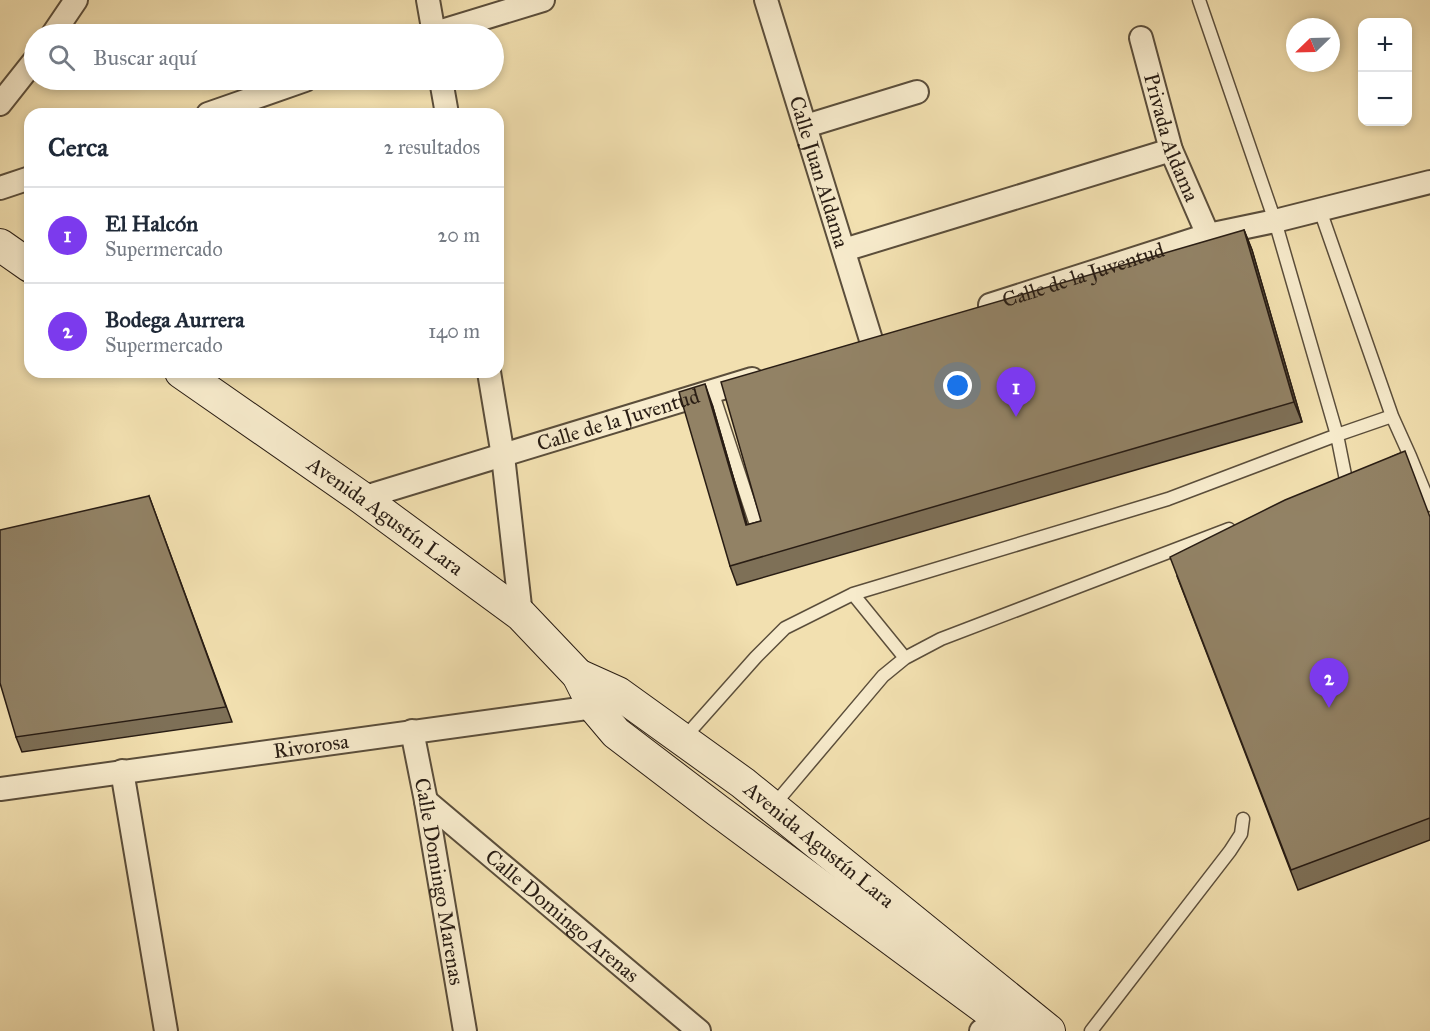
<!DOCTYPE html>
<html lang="es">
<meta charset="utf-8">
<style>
body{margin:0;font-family:"IM FELL Great Primer",serif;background:#f2f2f3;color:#1f2937}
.controls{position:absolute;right:18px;top:18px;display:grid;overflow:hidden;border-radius:12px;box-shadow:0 3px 9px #0003}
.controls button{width:54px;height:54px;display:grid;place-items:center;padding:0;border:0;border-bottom:2px solid #e0e1e3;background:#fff;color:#1f2937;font:30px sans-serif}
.compass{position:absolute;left:1286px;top:18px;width:54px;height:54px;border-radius:50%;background:#fff;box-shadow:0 3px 9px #0003;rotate:247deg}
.you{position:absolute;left:958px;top:386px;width:21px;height:21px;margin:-15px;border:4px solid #fff;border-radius:50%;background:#1a73e8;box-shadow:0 0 0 9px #1a73e833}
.badge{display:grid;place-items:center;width:39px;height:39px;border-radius:50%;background:#7c3aed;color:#fff;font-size:20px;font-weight:700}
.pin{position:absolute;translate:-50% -50px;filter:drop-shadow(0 2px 3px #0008)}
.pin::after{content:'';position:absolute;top:32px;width:21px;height:18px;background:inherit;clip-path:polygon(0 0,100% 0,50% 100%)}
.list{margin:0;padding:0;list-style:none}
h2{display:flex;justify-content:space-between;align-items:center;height:78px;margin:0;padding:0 24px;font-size:26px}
h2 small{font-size:20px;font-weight:400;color:#747a83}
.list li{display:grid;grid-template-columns:39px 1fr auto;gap:18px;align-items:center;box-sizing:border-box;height:96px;padding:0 24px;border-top:2px solid #e0e1e3}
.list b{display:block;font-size:22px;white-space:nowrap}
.list p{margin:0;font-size:20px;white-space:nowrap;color:#747a83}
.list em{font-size:20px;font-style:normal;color:#747a83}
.icon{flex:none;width:33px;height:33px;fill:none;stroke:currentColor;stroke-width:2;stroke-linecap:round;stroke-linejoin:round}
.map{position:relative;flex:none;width:1430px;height:1031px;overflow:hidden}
.search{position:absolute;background:#fff;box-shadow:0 3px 9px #0003;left:24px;top:24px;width:480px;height:66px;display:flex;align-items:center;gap:15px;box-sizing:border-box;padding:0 21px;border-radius:33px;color:#747a83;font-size:22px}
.panel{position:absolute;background:#fff;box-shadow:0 3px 9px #0003;left:24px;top:108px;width:480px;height:270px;border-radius:18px}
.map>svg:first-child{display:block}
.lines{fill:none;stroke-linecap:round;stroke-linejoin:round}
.lane-casing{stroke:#5b4e3b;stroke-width:15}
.street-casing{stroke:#5b4e3b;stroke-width:26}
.secondary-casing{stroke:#291d14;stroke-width:34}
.lane{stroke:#f7ebcc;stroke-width:12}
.street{stroke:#f7ebcc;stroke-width:22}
.secondary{stroke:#f7ebcc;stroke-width:32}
.wall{fill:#7e7057;stroke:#291d14;stroke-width:1.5}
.shaded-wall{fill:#665b47;stroke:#291d14;stroke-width:1.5}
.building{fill:#928265;stroke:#291d14;stroke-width:1.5}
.labels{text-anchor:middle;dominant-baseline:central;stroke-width:5;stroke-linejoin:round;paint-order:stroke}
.street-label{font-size:21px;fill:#291d14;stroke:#f7ebcc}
</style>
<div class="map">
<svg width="1430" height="1031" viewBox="0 0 1430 1031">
<rect width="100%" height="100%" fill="#f2e0b0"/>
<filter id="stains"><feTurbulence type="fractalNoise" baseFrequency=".00333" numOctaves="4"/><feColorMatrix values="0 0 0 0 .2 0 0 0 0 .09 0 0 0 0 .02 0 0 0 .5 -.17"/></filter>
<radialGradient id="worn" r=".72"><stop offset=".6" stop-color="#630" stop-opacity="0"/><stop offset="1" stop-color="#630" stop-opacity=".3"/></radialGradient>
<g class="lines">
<defs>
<path id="lane" d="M 1199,0 L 1275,221 L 1337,435 L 1347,485 L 1341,487
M 1320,210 L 1392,416 L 1410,456 L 1394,463
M 712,391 L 760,537
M 1410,456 L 1430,505
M 853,594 L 905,658
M 684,738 L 756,657 L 785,628 L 853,594 L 1168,499 L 1337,435 L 1392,416
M 773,806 L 883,676 L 905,658 L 941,639 L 1229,529
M 1091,1031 L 1230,851 L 1241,834 L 1243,819"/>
<g id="street">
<path d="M 428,0 L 434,34"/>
<path id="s1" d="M 766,0 L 872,343"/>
<path d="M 53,34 L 76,0"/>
<path d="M 432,34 L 543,0"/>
<path id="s2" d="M 1141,38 L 1171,150 L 1208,235"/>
<path d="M 441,80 L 447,114"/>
<path d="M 0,104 L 34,61"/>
<path d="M 208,114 L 305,80"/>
<path d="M 806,126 L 917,92"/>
<path d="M 0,188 L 30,178"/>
<path d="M 844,250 L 1171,150"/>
<path id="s3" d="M 990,305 L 1208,235 L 1275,221 L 1430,182"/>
<path d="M 489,372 L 503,456 L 521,615"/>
<path id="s4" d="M 362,498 L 752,379"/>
<path id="s5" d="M 412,731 L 426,801 L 465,1031"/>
<path d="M 122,771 L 166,1031"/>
<path id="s6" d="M 0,789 L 594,707 L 606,700"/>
<path id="s7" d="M 426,801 L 699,1031"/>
<path d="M 981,1031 L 1018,1024"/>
</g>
<g id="secondary">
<path d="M 0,245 L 30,266"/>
<path id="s8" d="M 181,372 L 362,498 L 521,615 L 578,675 L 594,707 L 616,733 L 717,810 L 1016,1031"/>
<path id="s9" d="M 578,675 L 618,693 L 743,783 L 1049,1031"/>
</g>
</defs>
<use href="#lane" class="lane-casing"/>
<use href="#street" class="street-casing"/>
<use href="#secondary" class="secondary-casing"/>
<use href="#lane" class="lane"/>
<use href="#street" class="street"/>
<use href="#secondary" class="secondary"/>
</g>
<path class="wall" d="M 1244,230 L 1252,250 L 1302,422 L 737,585 L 730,566 L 712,404 L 747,525 L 761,521 Z
M 149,496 L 232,722 L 22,752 L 16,737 Z
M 1430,517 L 1430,840 L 1298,890 L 1177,576 Z"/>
<path class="shaded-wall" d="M 1244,230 L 1252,250 L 1302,422 L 1294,402 Z
M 705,384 L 712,404 L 753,545 L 746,525 Z"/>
<path class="building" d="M 1244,230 L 1294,402 L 730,566 L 679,392 L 705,384 L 746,525 L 761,521 L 721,382 Z
M 1405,451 L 1430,517 L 1430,818 L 1291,870 L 1170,557 L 1285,500 Z
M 149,496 L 226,707 L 16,737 L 0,683 L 0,530 Z"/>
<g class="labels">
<g class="street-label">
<text stroke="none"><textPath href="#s2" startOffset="104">Privada Aldama</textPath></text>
<text stroke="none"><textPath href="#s1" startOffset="180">Calle Juan Aldama</textPath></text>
<text stroke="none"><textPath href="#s3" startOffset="98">Calle de la Juventud</textPath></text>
<text stroke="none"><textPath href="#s4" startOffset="268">Calle de la Juventud</textPath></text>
<text stroke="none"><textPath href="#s8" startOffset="250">Avenida Agustín Lara</textPath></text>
<text stroke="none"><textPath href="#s6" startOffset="314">Rivorosa</textPath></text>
<text stroke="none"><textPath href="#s9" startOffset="296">Avenida Agustín Lara</textPath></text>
<text stroke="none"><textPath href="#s5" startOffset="153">Calle Domingo Marenas</textPath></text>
<text stroke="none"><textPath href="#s7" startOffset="178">Calle Domingo Arenas</textPath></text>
</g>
</g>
<rect width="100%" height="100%" filter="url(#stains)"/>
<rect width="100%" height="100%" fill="url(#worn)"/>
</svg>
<div class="controls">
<button>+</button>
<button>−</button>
</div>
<svg class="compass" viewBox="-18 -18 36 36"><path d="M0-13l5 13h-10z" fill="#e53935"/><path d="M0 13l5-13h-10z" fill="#747a83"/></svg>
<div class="you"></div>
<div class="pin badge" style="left:1016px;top:417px">1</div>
<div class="pin badge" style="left:1329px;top:708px">2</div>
<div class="search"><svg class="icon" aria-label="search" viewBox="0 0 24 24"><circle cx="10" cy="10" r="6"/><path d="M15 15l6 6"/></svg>Buscar aquí</div>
<section class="panel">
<h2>Cerca<small>2 resultados</small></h2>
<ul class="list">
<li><span class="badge">1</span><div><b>El Halcón</b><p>Supermercado</p></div><em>20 m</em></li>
<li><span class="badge">2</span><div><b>Bodega Aurrera</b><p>Supermercado</p></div><em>140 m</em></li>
</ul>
</section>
</div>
